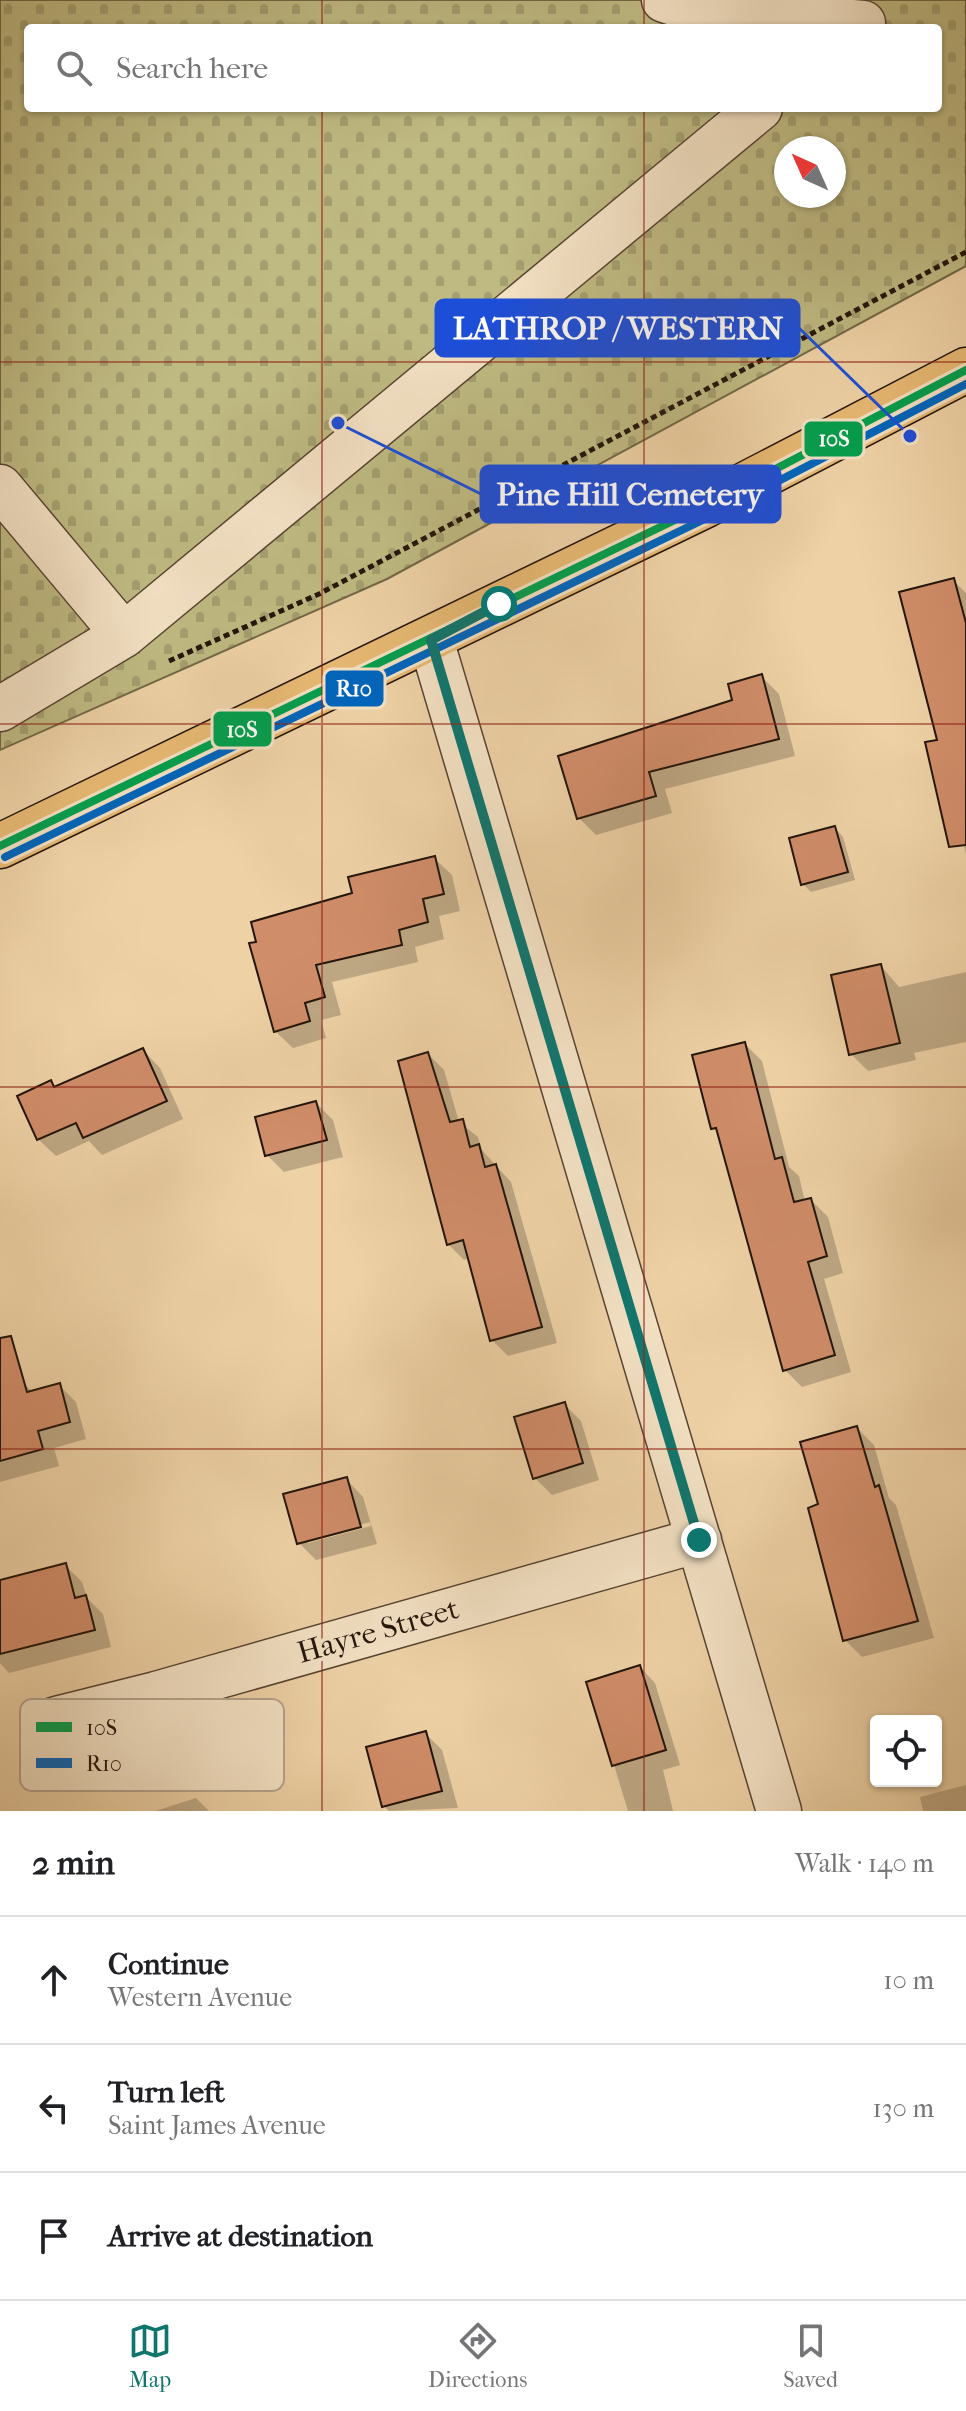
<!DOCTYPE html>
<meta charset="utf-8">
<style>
body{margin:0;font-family:"IM FELL French Canon",serif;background:#f2f2f2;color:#202124}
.controls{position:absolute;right:24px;bottom:24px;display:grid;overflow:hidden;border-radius:8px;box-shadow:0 2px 6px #0004}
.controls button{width:72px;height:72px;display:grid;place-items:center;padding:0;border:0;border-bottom:2px solid #e0e0e0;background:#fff;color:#202124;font:40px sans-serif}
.compass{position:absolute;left:774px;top:136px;width:72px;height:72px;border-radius:50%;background:#fff;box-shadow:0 2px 6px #0004;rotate:315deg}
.stop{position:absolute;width:24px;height:24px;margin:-18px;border:6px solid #0f766e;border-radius:50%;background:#fff}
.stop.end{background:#0f766e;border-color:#fff;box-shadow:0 2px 8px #0008}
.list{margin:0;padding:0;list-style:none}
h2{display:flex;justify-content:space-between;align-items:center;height:104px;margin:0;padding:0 32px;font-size:34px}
h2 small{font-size:26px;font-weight:400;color:#757577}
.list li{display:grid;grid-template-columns:52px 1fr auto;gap:24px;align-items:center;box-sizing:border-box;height:128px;padding:0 32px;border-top:2px solid #e0e0e0}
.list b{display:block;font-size:30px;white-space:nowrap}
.list p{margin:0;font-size:26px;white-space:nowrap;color:#757577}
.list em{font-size:26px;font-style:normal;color:#757577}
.icon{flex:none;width:44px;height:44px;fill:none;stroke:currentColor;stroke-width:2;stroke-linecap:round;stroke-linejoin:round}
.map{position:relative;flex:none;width:966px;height:1811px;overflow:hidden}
.search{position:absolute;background:#fff;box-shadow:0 2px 6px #0004;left:24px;right:24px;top:24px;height:88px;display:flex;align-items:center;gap:20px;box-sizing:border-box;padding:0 28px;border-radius:8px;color:#757577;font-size:30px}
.sheet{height:488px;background:#fff}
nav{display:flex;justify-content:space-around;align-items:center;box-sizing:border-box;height:112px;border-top:2px solid #e0e0e0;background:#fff;font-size:22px;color:#757577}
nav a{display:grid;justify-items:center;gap:4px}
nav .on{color:#0f766e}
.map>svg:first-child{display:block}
.cemetery{fill:url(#cemetery-stones);stroke:#716846;stroke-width:2;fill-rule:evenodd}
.shadow{fill:#0003;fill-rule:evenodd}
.building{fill:#d08d69;stroke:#23150b;stroke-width:2}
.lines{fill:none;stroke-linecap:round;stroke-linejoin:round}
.minor-casing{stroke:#564432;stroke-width:47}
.major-casing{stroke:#23150b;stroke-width:47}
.path{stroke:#23150b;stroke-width:5;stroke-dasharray:6 4;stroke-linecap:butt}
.minor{stroke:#f4e2c5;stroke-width:44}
.major{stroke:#e7b973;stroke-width:44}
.bus-1-casing{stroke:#f4e2c5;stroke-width:14}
.bus-2-casing{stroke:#f4e2c5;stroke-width:14}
.bus-1{stroke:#029f4e;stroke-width:8}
.bus-2{stroke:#0065bd;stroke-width:8}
.route{stroke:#0f766e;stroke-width:10}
.grid{fill:none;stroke:#8f2418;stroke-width:2;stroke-opacity:0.55}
.labels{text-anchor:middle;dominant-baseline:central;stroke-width:8;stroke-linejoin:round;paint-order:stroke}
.street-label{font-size:30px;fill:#23150b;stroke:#f4e2c5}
.key{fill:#f4e2c5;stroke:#b5a48d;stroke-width:2}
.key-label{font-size:22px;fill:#23150b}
.leader{fill:none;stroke:#1d4ed8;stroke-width:3}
.callout-dot{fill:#1d4ed8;stroke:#f4e2c5;stroke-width:3}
.callout{fill:#1d4ed8;stroke:#1d4ed8;stroke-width:3}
.callout-label{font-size:32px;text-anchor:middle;font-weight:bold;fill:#fff}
.line-badge{stroke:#f4e2c5;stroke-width:3}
.badge-label{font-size:22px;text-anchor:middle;font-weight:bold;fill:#fff}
</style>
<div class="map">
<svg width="966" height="1811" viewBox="0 0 966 1811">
<defs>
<pattern id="cemetery-stones" width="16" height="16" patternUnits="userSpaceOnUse" patternTransform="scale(2)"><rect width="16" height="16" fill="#bfba82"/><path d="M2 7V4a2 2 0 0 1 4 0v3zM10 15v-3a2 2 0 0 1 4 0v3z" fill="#a49f6f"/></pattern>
</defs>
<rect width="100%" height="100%" fill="#eed2a6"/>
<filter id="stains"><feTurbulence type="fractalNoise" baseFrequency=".0025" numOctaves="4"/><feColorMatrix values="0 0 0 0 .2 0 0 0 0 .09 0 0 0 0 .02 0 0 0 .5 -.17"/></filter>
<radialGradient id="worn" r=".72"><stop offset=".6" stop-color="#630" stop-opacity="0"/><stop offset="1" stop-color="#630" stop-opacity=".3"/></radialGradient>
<path class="cemetery" d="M 0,0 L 966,0 L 966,266 L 387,579 L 0,750 ZM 28,28 L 938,28 L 938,108 L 28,108 ZM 786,148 L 834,148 L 834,196 L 786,196 Z"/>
<path class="shadow" d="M 953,580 L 966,593 L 966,854 L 939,742 Z
M 762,677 L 779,694 L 795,756 L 665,789 L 672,813 L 596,835 L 579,818 L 683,720 L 682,716 L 734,702 Z
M 835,828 L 843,837 L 855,880 L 811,892 L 803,884 Z
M 434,858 L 452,875 L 460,911 L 439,916 L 444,939 L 415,947 L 418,962 L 332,982 L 341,1015 L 321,1020 L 326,1038 L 293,1048 L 275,1031 L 354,894 Z
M 881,966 L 899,987 L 966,972 L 966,1042 L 914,1053 L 916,1060 L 868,1071 L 851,1054 Z
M 745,1044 L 762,1061 L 789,1167 L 799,1176 L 805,1202 L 811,1200 L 828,1217 L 843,1273 L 824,1279 L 851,1372 L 802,1387 L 785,1370 L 721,1135 L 713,1128 Z
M 143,1050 L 160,1068 L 183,1119 L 102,1155 L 89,1141 L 56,1156 L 38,1139 L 51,1083 L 57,1089 Z
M 428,1054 L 444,1070 L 459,1122 L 478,1137 L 482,1150 L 511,1182 L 557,1343 L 508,1356 L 492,1340 L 470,1258 L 464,1260 L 448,1244 Z
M 316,1103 L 333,1120 L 343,1157 L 284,1172 L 267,1155 Z
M 25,1385 L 33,1392 L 59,1385 L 76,1402 L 86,1439 L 54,1448 L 59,1466 L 0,1482 L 0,1392 Z
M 564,1404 L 581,1421 L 599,1480 L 552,1495 L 535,1478 Z
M 857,1428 L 874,1445 L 889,1498 L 896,1505 L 934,1638 L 862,1657 L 845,1640 L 821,1506 Z
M 346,1479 L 363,1497 L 377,1544 L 316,1560 L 299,1543 ZM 370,1522 L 371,1526 L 308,1543 L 308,1539 Z
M 65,1565 L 82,1582 L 87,1598 L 103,1614 L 111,1647 L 9,1673 L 0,1663 L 0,1582 Z
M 640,1667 L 655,1683 L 680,1765 L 663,1770 L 673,1811 L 628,1811 L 589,1683 Z
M 425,1733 L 442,1750 L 458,1808 L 389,1811 L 384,1806 Z
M 966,1785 L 966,1811 L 923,1811 L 920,1797 Z
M 196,1798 L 209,1811 L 155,1811 Z"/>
<path class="building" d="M 954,578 L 966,623 L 966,845 L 949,847 L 925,742 L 937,740 L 899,592 Z
M 762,674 L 779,739 L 649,772 L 656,796 L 577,819 L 558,756 L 732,700 L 728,684 Z
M 835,826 L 848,872 L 801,885 L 789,838 Z
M 435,856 L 444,894 L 423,899 L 428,922 L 399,930 L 402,945 L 316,965 L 325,997 L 305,1003 L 310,1021 L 274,1032 L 249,943 L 256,942 L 251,922 L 352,893 L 348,877 Z
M 881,964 L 900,1043 L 849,1055 L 831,975 Z
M 745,1042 L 775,1159 L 782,1157 L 794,1202 L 811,1198 L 827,1256 L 808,1262 L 835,1355 L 783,1371 L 716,1128 L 711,1129 L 692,1055 Z
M 143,1048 L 167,1101 L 83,1138 L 76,1123 L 37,1140 L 17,1096 L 51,1080 L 54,1087 Z
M 428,1052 L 450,1122 L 463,1119 L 470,1147 L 479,1144 L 485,1167 L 496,1164 L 542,1327 L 490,1341 L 463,1240 L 447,1245 L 398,1061 Z
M 316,1101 L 327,1140 L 265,1156 L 255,1117 Z
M 11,1336 L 27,1392 L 60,1383 L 70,1422 L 38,1431 L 43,1449 L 0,1461 L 0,1338 Z
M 565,1402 L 583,1463 L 533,1479 L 514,1417 Z
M 857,1426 L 875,1487 L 879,1485 L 918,1621 L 843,1641 L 808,1508 L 818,1504 L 800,1442 Z
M 347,1477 L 361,1527 L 297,1544 L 283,1494 Z
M 66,1563 L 75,1598 L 86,1595 L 95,1630 L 0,1654 L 0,1580 Z
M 640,1665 L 666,1750 L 612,1766 L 586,1682 Z
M 426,1731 L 442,1791 L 382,1807 L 366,1747 Z"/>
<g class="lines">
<defs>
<path id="minor" d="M 664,0 L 679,5 L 863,23
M 0,487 L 124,635
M 431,640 L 779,1811
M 0,709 L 124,635 L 760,108
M 56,1719 L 156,1694 L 699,1540"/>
<path id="major" d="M 0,846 L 706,505 L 966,370"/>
</defs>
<use href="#minor" class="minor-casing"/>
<use href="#major" class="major-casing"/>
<path class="path" d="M 169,661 L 319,594 L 966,252"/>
<use href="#minor" class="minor"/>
<use href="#major" class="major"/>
<defs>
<path id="bus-1" d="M 0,846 L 706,505 L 966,370"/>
<path id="bus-2" d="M 5,857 L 711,516 L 966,384"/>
</defs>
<use href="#bus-1" class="bus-1-casing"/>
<use href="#bus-2" class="bus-2-casing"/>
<use href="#bus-1" class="bus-1"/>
<use href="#bus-2" class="bus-2"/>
</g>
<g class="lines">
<path class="route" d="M 499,604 L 431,640 L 699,1540"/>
</g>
<path class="grid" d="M 322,0 L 322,28M 644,0 L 644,28M 322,108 L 322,1811M 644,108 L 644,1811M 0,362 L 966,362M 0,724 L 966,724M 0,1087 L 966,1087M 0,1449 L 966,1449"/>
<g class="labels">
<g class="street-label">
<text transform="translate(378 1631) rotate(-16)">Hayre Street</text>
</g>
</g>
<rect x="20" y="1699" width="264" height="92" rx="12" class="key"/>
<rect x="36" y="1722" width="36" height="10" fill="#029f4e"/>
<rect x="36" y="1758" width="36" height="10" fill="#0065bd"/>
<g class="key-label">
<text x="86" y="1735">10S</text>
<text x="86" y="1771">R10</text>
</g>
<path class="leader" d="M910 436L799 328M338 423L481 494"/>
<g class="callout-dot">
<circle cx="910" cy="436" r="8"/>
<circle cx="338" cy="423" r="8"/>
</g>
<g class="callout">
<rect x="436" y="300" width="363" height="56" rx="8"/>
<rect x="481" y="466" width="299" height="56" rx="8"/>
</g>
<g class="callout-label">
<text x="618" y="339">LATHROP / WESTERN</text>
<text x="630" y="505">Pine Hill Cemetery</text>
</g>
<g class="line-badge">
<rect x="803" y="420" width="61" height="38" rx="8" fill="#029f4e"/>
<rect x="324" y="669" width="61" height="39" rx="8" fill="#0065bd"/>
<rect x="212" y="710" width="61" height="38" rx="8" fill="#029f4e"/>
</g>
<g class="badge-label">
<text x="834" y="446">10S</text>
<text x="354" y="696">R10</text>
<text x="242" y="737">10S</text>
</g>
<rect width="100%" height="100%" filter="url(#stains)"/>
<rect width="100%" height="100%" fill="url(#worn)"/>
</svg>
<div class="controls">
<button><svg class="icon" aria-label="locate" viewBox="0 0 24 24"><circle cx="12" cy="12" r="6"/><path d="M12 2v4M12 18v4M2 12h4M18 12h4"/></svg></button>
</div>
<svg class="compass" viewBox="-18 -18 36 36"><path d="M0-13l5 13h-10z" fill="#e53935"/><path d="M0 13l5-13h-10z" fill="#757577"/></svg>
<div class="stop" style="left:499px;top:604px"></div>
<div class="stop end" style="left:699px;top:1540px"></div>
<div class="search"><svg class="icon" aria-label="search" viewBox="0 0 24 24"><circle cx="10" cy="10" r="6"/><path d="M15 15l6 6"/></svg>Search here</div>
</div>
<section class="sheet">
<h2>2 min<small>Walk · 140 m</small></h2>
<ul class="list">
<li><svg class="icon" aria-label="ahead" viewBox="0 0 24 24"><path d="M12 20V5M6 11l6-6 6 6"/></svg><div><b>Continue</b><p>Western Avenue</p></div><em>10 m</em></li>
<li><svg class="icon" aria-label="left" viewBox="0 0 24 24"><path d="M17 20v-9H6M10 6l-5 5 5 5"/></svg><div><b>Turn left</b><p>Saint James Avenue</p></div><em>130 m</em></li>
<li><svg class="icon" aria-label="arrive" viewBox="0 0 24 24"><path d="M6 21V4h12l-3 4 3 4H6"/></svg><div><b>Arrive at destination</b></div></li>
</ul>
</section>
<nav>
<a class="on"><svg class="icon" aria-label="map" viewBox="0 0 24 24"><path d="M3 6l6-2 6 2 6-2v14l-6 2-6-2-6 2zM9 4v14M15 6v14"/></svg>Map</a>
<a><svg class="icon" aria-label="directions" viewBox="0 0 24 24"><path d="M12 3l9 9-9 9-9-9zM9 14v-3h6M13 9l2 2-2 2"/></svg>Directions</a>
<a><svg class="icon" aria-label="saved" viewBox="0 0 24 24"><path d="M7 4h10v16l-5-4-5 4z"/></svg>Saved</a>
</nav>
